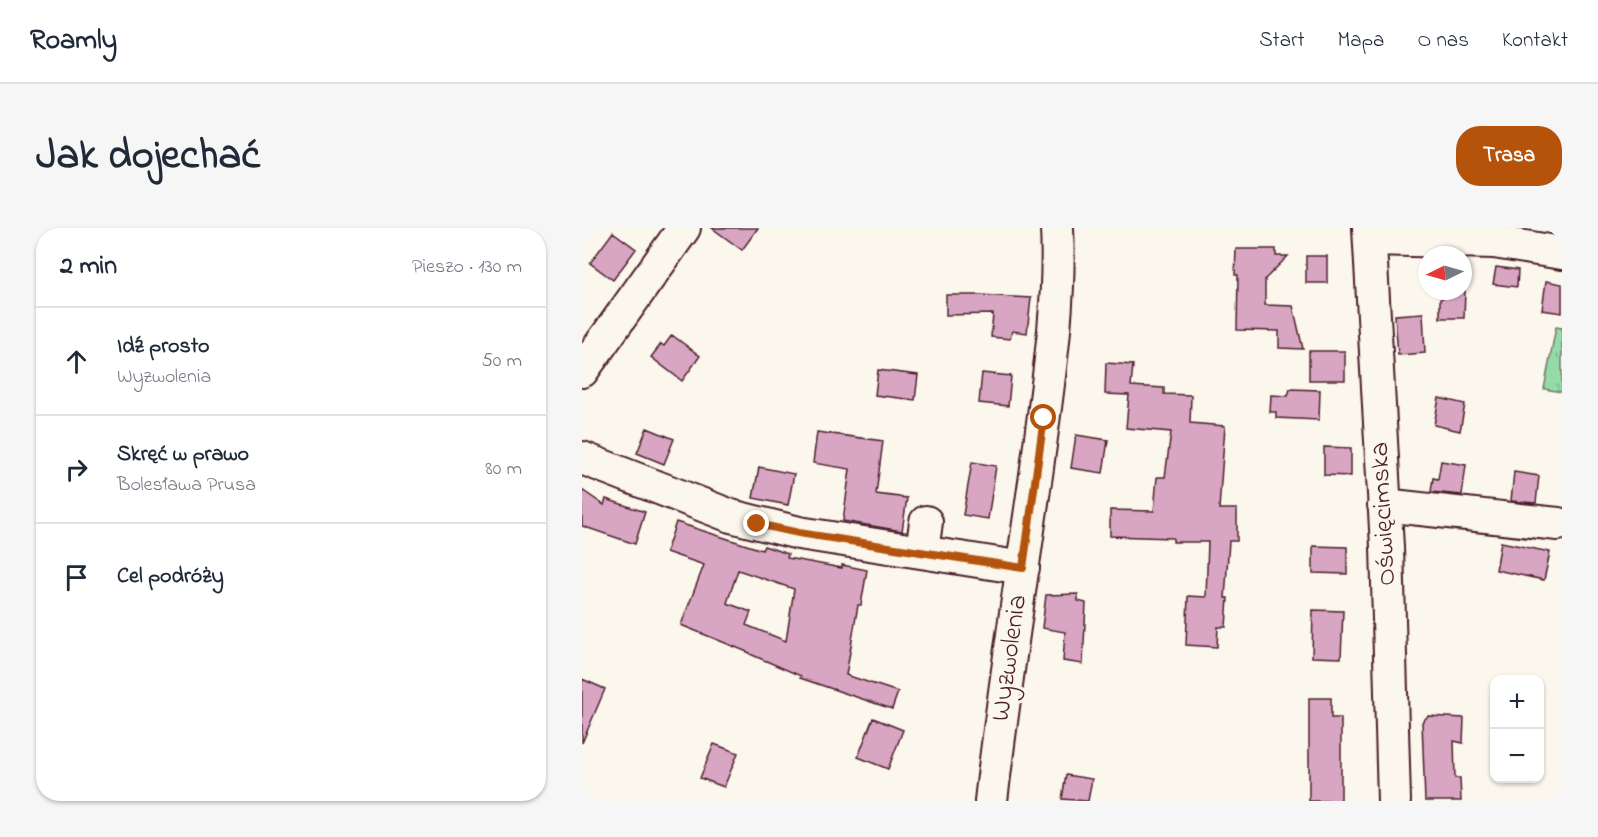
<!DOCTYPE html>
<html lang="pl">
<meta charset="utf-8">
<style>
body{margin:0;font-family:"Indie Flower",sans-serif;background:#f6f6f7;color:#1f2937}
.controls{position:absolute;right:18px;bottom:18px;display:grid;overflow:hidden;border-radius:12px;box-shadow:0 2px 4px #0004}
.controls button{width:54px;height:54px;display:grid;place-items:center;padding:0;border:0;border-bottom:2px solid #e0e1e3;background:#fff;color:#1f2937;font:30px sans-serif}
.compass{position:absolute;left:836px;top:18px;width:54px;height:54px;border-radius:50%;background:#fff;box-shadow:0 2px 4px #0004;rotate:265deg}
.stop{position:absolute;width:18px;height:18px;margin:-14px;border:4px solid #b45309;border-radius:50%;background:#fff}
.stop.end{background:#b45309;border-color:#fff;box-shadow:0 2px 6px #0008}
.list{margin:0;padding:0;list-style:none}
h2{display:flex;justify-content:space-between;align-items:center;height:78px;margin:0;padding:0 24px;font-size:26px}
h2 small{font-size:20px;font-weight:400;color:#747a83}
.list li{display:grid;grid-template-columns:39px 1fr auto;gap:18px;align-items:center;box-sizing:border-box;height:108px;padding:0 24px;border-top:2px solid #e0e1e3}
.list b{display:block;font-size:22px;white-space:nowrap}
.list p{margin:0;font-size:20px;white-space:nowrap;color:#747a83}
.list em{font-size:20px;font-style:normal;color:#747a83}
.icon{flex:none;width:33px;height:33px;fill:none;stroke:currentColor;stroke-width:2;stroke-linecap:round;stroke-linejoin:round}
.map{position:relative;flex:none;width:980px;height:573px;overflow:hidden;border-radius:24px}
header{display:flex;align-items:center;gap:36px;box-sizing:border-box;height:84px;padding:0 30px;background:#fff;border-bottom:2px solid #e0e1e3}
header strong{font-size:28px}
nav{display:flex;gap:33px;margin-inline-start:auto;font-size:21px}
.intro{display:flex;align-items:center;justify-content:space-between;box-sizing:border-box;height:144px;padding:0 36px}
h1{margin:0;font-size:42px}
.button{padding:15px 27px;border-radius:24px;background:#b45309;color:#fff;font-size:21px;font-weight:700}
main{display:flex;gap:36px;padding:0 36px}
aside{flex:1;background:#fff;border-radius:24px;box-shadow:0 2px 4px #0004}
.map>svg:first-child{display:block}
.grass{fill:url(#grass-tufts);stroke:#707c69;stroke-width:1.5}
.building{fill:#d8a6c3;stroke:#4a1f2b;stroke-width:1.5;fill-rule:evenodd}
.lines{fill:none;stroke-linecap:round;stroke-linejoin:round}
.minor-casing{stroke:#4a1f2b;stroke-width:36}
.minor{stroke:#fbf7ec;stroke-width:32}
.route{stroke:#b45309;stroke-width:8}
.labels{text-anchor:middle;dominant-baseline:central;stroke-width:6;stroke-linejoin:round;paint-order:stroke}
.street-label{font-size:27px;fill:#4a1f2b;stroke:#fbf7ec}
</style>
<header>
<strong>Roamly</strong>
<nav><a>Start</a><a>Mapa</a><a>O nas</a><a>Kontakt</a></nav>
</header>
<div class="intro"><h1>Jak dojechać</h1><a class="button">Trasa</a></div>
<main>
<aside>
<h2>2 min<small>Pieszo · 130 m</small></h2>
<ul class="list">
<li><svg class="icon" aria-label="ahead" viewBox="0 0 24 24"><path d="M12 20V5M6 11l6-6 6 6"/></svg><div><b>Idź prosto</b><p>Wyzwolenia</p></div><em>50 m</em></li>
<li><svg class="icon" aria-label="right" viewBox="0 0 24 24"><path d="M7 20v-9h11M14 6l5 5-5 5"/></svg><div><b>Skręć w prawo</b><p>Bolesława Prusa</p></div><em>80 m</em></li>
<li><svg class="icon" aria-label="arrive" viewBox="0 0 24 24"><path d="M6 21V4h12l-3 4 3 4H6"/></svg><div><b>Cel podróży</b></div></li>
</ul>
</aside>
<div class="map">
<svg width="980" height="573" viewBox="0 0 980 573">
<defs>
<pattern id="grass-tufts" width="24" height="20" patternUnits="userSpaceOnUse" patternTransform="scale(1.5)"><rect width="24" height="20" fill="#96daa7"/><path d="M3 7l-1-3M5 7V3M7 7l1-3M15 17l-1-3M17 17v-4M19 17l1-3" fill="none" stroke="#83bb90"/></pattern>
</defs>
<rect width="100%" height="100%" fill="#fbf7ec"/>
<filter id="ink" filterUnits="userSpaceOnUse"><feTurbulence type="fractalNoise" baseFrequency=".0167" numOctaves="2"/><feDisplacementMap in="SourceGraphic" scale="12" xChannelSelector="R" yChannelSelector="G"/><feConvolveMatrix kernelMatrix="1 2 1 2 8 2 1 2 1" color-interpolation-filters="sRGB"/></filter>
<g filter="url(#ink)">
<path class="grass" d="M 974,99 L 980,100 L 980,164 L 962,161 Z"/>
<path class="building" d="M 130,0 L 176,0 L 160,22 Z
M 31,4 L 54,21 L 31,52 L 8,35 Z
M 654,21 L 694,21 L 694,28 L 706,28 L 683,51 L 683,77 L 711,78 L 721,121 L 697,120 L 697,103 L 655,102 L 656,47 L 653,47 Z
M 724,28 L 745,28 L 745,55 L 724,55 Z
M 914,39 L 936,42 L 935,59 L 911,56 Z
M 964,53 L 980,56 L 980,85 L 960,82 Z
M 862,63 L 883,63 L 882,90 L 858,90 L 858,71 L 861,70 Z
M 364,67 L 399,67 L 449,70 L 445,105 L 430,103 L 428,111 L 409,109 L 411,86 L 364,87 Z
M 841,85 L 843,125 L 816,127 L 813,87 Z
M 90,107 L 118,128 L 100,153 L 69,129 L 79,116 L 82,118 Z
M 727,123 L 763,123 L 763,152 L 727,152 Z
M 524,135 L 551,137 L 549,158 L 582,160 L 582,166 L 609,167 L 608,195 L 643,198 L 637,281 L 655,281 L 655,313 L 647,313 L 643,370 L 646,370 L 644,399 L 636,399 L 635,419 L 604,417 L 606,368 L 624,369 L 626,314 L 591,314 L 591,310 L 528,308 L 528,282 L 572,283 L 575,249 L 583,249 L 589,204 L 544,200 L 547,167 L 523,166 Z
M 296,142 L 336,147 L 333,172 L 293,167 Z
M 400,145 L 429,148 L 426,178 L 397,175 Z
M 708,161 L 738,162 L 737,192 L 694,190 L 694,184 L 688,184 L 689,167 L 706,168 Z
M 857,170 L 883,176 L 878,203 L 852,197 Z
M 65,200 L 92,211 L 82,236 L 55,225 Z
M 235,204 L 301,213 L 294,266 L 325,270 L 320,303 L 261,293 L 268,241 L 231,235 Z
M 494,207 L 526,212 L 521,245 L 489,240 Z
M 742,219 L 769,220 L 769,248 L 742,247 Z
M 859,233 L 884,237 L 880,267 L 849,264 L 851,250 L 856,251 Z
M 390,234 L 414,238 L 406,291 L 381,287 Z
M 177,239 L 212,246 L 206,277 L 171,270 Z
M 932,244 L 957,248 L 954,275 L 929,273 Z
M 0,262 L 22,277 L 24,271 L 63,284 L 53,316 L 0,298 Z
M 94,294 L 180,322 L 182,318 L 206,326 L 205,330 L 260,340 L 260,337 L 285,342 L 279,377 L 276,377 L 264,447 L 316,464 L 310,481 L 218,450 L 219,448 L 168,426 L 168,425 L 99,397 L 122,337 L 84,324 ZM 156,342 L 212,361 L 204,413 L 164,397 L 169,384 L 145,375 Z
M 919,314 L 968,324 L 962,352 L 914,342 Z
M 731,318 L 765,319 L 765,346 L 731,345 Z
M 496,366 L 496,373 L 504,375 L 501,436 L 481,433 L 483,404 L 460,400 L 464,367 Z
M 731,382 L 761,383 L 759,430 L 730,429 Z
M 0,451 L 23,461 L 0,515 Z
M 727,470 L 749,470 L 749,490 L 759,490 L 759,572 L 756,573 L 727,573 Z
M 846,488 L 882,490 L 881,515 L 872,513 L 873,550 L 878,550 L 879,573 L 843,573 L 840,494 Z
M 291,490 L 321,502 L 306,541 L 276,529 Z
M 132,516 L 156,525 L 142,559 L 118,550 Z
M 484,547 L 510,551 L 506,573 L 480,571 Z"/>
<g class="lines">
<defs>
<path id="minor" d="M 787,0 L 805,319 L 812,573
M 788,11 L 912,14 L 980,25
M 0,143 L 102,0
M 0,230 L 149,288 L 217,305 L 441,340
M 802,277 L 976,296
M 340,324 L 344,294
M 409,573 C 422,462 439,351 455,240 C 465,162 479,78 475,0"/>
</defs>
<use href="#minor" class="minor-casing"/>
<use href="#minor" class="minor"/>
</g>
</g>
<g class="lines" filter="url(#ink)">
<path class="route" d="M 175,296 L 217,305 L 441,340 L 462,190"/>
</g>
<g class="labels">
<g class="street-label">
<text transform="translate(802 286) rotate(-93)">Oświęcimska</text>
<text transform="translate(428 430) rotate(-82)">Wyzwolenia</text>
</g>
</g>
</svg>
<div class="controls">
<button>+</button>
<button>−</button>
</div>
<svg class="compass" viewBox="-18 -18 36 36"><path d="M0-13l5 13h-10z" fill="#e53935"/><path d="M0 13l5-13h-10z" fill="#747a83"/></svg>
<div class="stop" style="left:462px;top:190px"></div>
<div class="stop end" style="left:175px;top:296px"></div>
</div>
</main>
